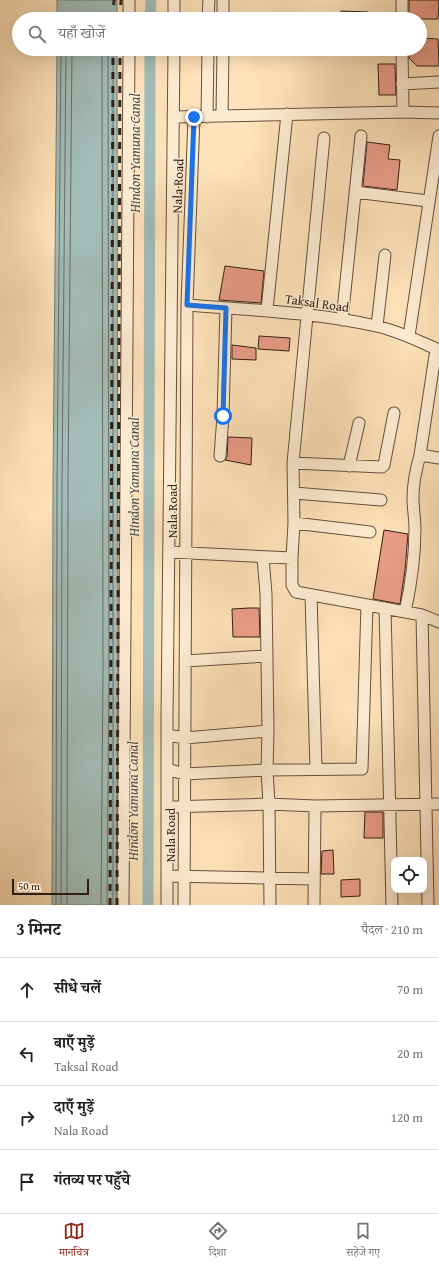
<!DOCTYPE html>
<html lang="hi">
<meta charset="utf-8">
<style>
body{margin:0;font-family:"Gentium Book Plus","Noto Serif Devanagari",serif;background:#f2f2f2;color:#202124}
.controls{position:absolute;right:12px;bottom:12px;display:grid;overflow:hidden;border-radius:8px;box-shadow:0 4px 16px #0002}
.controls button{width:36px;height:36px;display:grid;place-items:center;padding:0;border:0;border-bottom:1px solid #e0e0e0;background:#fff;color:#202124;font:20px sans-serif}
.scale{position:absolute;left:12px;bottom:10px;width:77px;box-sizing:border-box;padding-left:4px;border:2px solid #321f14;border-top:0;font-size:11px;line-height:14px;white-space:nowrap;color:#321f14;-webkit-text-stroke:3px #feecd2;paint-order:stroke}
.stop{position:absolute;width:12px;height:12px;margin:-9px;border:3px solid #1a73e8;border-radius:50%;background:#fff}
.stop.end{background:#1a73e8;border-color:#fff;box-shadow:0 1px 4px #0008}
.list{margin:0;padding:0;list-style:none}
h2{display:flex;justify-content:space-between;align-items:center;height:52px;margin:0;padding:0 16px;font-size:17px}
h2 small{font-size:13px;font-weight:400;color:#757577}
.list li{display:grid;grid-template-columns:26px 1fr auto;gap:12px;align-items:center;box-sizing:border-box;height:64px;padding:0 16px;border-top:1px solid #e0e0e0}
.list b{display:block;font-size:15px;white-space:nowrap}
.list p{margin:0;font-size:13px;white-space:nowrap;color:#757577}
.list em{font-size:13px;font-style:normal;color:#757577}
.icon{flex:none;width:22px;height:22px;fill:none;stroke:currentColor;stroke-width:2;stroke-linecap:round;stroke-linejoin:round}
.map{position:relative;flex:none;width:439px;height:905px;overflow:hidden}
.search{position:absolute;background:#fff;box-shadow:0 4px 16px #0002;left:12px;right:12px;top:12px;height:44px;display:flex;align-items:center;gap:10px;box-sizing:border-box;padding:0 14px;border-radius:22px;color:#757577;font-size:15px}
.sheet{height:308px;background:#fff}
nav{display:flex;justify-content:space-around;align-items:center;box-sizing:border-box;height:56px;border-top:1px solid #e0e0e0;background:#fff;font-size:11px;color:#757577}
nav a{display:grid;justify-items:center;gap:2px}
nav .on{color:#8f2418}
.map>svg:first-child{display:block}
.water{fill:#a2bcb8;stroke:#757d76}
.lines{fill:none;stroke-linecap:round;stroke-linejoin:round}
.shore{stroke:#6a6e66;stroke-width:1}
.canal{stroke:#a2bcb8;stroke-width:11}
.building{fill:#ea9d88;stroke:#321f14}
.minor-casing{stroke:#65503d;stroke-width:13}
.minor{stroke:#feecd2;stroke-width:11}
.rail{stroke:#321f14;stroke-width:3;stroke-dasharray:7 7;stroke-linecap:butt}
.route{stroke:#1a73e8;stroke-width:5}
.labels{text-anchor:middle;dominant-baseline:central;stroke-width:3;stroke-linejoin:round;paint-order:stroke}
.street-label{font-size:13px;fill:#321f14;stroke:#feecd2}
.water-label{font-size:14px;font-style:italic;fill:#544e45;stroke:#feecd2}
</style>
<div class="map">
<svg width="439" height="905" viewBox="0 0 439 905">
<rect width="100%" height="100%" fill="#fee2b9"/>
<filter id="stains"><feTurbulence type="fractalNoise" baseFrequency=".005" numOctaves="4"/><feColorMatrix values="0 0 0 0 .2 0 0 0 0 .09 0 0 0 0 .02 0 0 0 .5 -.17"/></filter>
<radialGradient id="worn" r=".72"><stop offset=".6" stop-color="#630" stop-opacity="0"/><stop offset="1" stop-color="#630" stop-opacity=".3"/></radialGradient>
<path class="water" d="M 57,0 L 117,0 L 117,19 L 57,19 Z
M 57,49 L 117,49 L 118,672 L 116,905 L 52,905 L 53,484 Z"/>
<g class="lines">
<path class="shore" d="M 56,905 L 57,484 L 61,49
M 61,905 L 62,484 L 66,49
M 67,905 L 68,484 L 72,49
M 101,905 L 103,672 L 102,49
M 107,905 L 109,672 L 108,49
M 113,905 L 113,49"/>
<path class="canal" d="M 150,19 L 151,0
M 148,905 L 150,49"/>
</g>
<path class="building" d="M 409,0 L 439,0 L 438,19 L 409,19 Z
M 341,11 L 368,12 L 368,19 L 340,19 Z
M 420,38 L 438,39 L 439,66 L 417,66 L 409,58 L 409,49 L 420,49 Z
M 378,64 L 395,64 L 396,95 L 379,95 Z
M 367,142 L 390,145 L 388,159 L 400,160 L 397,190 L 363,186 Z
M 225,266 L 264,271 L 261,303 L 219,300 Z
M 259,336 L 290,338 L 289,351 L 258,349 Z
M 232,345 L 256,348 L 256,360 L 232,359 Z
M 228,437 L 252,438 L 251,465 L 225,460 L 227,457 Z
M 384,530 L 408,534 L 405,570 L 400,604 L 373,599 Z
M 249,608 L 259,608 L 260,637 L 233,637 L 232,609 Z
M 365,812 L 383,812 L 383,838 L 364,838 Z
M 333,850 L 334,874 L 321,874 L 322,851 Z
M 360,879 L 360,896 L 341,897 L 341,880 Z"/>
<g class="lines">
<defs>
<path id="minor" d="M 129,19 L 129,0
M 174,19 L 174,0
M 208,19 L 209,0
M 223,19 L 223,0
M 402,19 L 402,0
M 402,49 L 403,112
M 402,84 L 439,82
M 222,116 L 223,49
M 173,117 L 403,112 L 439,113
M 207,117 L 208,49
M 355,192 L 428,201
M 187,305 C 250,310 314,312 376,326 C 399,331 418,341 439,350
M 267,310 L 287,114
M 342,320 L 361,136
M 377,326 L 385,255
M 409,336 L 439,136
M 420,455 L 439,458
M 220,456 L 223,416 L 226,308
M 293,463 L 382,467 L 384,465 L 394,413
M 349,466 L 359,423
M 294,493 L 381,500
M 294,523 L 370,532
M 169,552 L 292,558 L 292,585 L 296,592 L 422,615 L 439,622
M 263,557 L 266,594 L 268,731 L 267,770 L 269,804 L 270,905
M 292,558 L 294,523 L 293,463 L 324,138
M 311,595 L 316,769
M 385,608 L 392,905
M 405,612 C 411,585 415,556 415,529 C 415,519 413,508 413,498 C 413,483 416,469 420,455 L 436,349
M 422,615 L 428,905
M 185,661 L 266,656
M 167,735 L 185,738 L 268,731
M 167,769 L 184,774 L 267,770 L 362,769 L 367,605
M 167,807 L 269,804 L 315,806 L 439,804
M 167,876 L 314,879
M 123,905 L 129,49
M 167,905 L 167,718 L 174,49
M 184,905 L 187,305 L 194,117
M 314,905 L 315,806"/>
</defs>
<use href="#minor" class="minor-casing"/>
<use href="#minor" class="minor"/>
<path class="rail" d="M 113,19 L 114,0
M 120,19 L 121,0
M 110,905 L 113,49
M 117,905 L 120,49"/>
</g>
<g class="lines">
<path class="route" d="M 194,117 L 187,305 L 226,308 L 223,416"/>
</g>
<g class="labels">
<g class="street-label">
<text transform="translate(178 186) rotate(-88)">Nala Road</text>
<text transform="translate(317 303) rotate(8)">Taksal Road</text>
<text transform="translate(172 511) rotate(-90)">Nala Road</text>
<text transform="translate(170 835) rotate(-90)">Nala Road</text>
</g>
<g class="water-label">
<text transform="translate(135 153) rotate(-90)">Hindon Yamuna Canal</text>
<text transform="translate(134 477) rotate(-90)">Hindon Yamuna Canal</text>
<text transform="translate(133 801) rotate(-90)">Hindon Yamuna Canal</text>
</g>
</g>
<rect width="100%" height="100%" filter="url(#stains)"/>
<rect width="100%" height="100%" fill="url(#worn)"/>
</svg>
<div class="controls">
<button><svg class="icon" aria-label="locate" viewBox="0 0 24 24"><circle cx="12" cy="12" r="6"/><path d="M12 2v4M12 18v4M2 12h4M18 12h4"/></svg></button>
</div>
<div class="scale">50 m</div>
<div class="stop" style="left:223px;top:416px"></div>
<div class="stop end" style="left:194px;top:117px"></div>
<div class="search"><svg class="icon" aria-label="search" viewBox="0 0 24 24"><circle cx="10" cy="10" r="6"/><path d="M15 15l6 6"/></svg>यहाँ खोजें</div>
</div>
<section class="sheet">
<h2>3 मिनट<small>पैदल · 210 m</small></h2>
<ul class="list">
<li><svg class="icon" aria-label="ahead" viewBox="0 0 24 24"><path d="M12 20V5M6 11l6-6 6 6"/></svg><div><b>सीधे चलें</b></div><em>70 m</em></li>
<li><svg class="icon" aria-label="left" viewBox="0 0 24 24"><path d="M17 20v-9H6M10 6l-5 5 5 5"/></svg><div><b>बाएँ मुड़ें</b><p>Taksal Road</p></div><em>20 m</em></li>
<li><svg class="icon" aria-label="right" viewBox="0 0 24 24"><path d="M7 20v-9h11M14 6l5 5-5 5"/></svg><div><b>दाएँ मुड़ें</b><p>Nala Road</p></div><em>120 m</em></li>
<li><svg class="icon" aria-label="arrive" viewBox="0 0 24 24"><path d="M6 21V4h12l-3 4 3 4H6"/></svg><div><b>गंतव्य पर पहुँचे</b></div></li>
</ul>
</section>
<nav>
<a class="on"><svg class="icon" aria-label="map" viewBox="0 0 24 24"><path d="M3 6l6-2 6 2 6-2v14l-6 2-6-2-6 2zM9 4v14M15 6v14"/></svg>मानचित्र</a>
<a><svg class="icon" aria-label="directions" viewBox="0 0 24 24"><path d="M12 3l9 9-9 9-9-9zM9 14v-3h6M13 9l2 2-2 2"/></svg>दिशा</a>
<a><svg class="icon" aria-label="saved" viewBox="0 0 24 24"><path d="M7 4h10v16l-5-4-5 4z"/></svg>सहेजे गए</a>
</nav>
